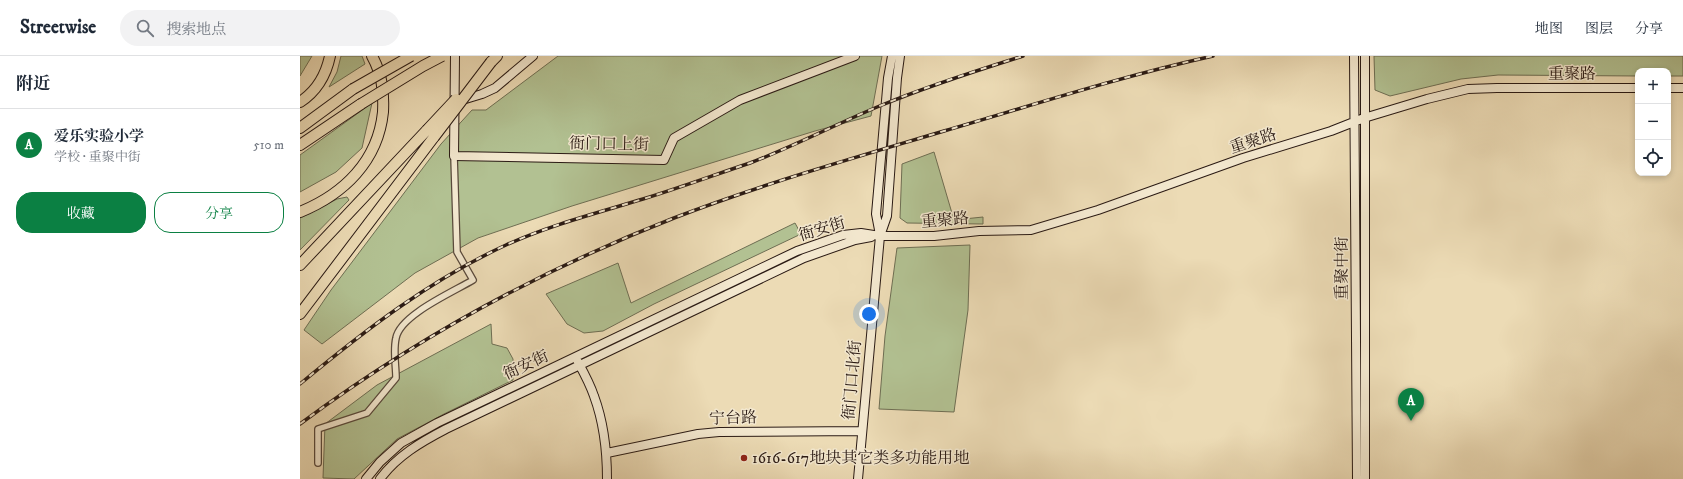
<!DOCTYPE html>
<html lang="zh">
<meta charset="utf-8">
<style>
body{margin:0;font-family:"IM FELL DW Pica","Noto Serif SC",serif;background:#f2f2f3;color:#1f2937}
.controls{position:absolute;right:12px;top:12px;display:grid;overflow:hidden;border-radius:8px;box-shadow:0 2px 6px #0003}
.controls button{width:36px;height:36px;display:grid;place-items:center;padding:0;border:0;border-bottom:1px solid #e0e1e3;background:#fff;color:#1f2937;font:20px sans-serif}
.you{position:absolute;left:569px;top:258px;width:14px;height:14px;margin:-10px;border:3px solid #fff;border-radius:50%;background:#1a73e8;box-shadow:0 0 0 6px #1a73e833}
.badge{display:grid;place-items:center;width:26px;height:26px;border-radius:50%;background:#0b8043;color:#fff;font-size:13px;font-weight:700}
.pin{position:absolute;translate:-50% -33px;filter:drop-shadow(0 1px 2px #0008)}
.pin::after{content:'';position:absolute;top:21px;width:14px;height:12px;background:inherit;clip-path:polygon(0 0,100% 0,50% 100%)}
.list{margin:0;padding:0;list-style:none}
h2{display:flex;justify-content:space-between;align-items:center;height:52px;margin:0;padding:0 16px;font-size:17px}
h2 small{font-size:13px;font-weight:400;color:#747a83}
.list li{display:grid;grid-template-columns:26px 1fr auto;gap:12px;align-items:center;box-sizing:border-box;height:72px;padding:0 16px;border-top:1px solid #e0e1e3}
.list b{display:block;font-size:15px;white-space:nowrap}
.list p{margin:0;font-size:13px;white-space:nowrap;color:#747a83}
.list em{font-size:13px;font-style:normal;color:#747a83}
.actions{display:flex;gap:8px;padding:12px 16px}
.actions a{flex:1;padding:9px 0;border:1px solid #0b8043;border-radius:16px;text-align:center;font-size:14px;color:#0b8043}
.actions .main{background:#0b8043;color:#fff}
.icon{flex:none;width:22px;height:22px;fill:none;stroke:currentColor;stroke-width:2;stroke-linecap:round;stroke-linejoin:round}
.map{position:relative;flex:none;width:1383px;height:423px;overflow:hidden}
header{display:flex;align-items:center;gap:24px;box-sizing:border-box;height:56px;padding:0 20px;background:#fff;border-bottom:1px solid #e0e1e3}
header strong{font-size:19px}
nav{display:flex;gap:22px;margin-inline-start:auto;font-size:14px}
.search{width:280px;height:36px;background:#f2f2f3;display:flex;align-items:center;gap:10px;box-sizing:border-box;padding:0 14px;border-radius:22px;color:#747a83;font-size:15px}
main{display:flex}
aside{flex:1;background:#fff}
.map>svg:first-child{display:block}
.green{fill:#b2c192;stroke:#6e6e53}
.lines{fill:none;stroke-linecap:round;stroke-linejoin:round}
.street-casing{stroke:#5a4a3c;stroke-width:8}
.secondary-casing{stroke:#2a1a14;stroke-width:10}
.highway-casing{stroke:#2a1a14;stroke-width:12}
.street{stroke:#f3e8cf;stroke-width:5.5}
.secondary{stroke:#f3e8cf;stroke-width:8}
.highway{stroke:#ecdbb5;stroke-width:10}
.rail-casing{stroke:#2a1a14;stroke-width:3.5}
.rail{stroke:#f3e8cf;stroke-width:2;stroke-dasharray:6;stroke-linecap:butt}
.highway-bridge-casing{stroke:#2a1a14;stroke-width:12;stroke-linecap:butt}
.highway-bridge{stroke:#ecdbb5;stroke-width:10}
.poi-dot{fill:#8f2418;stroke:#f3e8cf;stroke-width:1.5}
.labels{text-anchor:middle;dominant-baseline:central;stroke-width:3;stroke-linejoin:round;paint-order:stroke}
.street-label{font-size:16px;fill:#2a1a14;stroke:#f3e8cf}
.poi-label{font-size:16px;fill:#2a1a14;stroke:#f3e8cf;text-anchor:start}
</style>
<header>
<strong>Streetwise</strong>
<div class="search"><svg class="icon" aria-label="search" viewBox="0 0 24 24"><circle cx="10" cy="10" r="6"/><path d="M15 15l6 6"/></svg>搜索地点</div>
<nav><a>地图</a><a>图层</a><a>分享</a></nav>
</header>
<main>
<aside>
<h2>附近<small></small></h2>
<ul class="list">
<li><span class="badge">A</span><div><b>爱乐实验小学</b><p>学校 · 重聚中街</p></div><em>510 m</em></li>
</ul>
<div class="actions"><a class="main">收藏</a><a>分享</a></div>
</aside>
<div class="map">
<svg width="1383" height="423" viewBox="0 0 1383 423">
<rect width="100%" height="100%" fill="#ecdbb5"/>
<filter id="stains"><feTurbulence type="fractalNoise" baseFrequency=".005" numOctaves="4"/><feColorMatrix values="0 0 0 0 .2 0 0 0 0 .09 0 0 0 0 .02 0 0 0 .5 -.17"/></filter>
<radialGradient id="worn" r=".72"><stop offset=".6" stop-color="#630" stop-opacity="0"/><stop offset="1" stop-color="#630" stop-opacity=".3"/></radialGradient>
<path class="green" d="M 0,0 L 12,0 L 0,20 Z
M 41,0 L 62,0 L 65,8 L 29,31 L 37,16 Z
M 258,0 L 582,0 L 571,60 L 515,75 L 272,150 L 178,182 L 115,217 L 22,288 L 4,274 L 31,234 L 141,88 L 172,54 L 186,54 Z
M 1074,0 L 1383,0 L 1383,20 L 1368,20 L 1368,15 L 1338,15 L 1338,20 L 1198,19 L 1161,23 L 1090,40 L 1075,34 Z
M 72,47 L 62,92 L 36,116 L 0,136 L 0,99 Z
M 634,96 L 654,164 L 683,161 L 683,168 L 607,167 L 600,162 L 602,108 Z
M 47,141 L 49,144 L 0,194 L 0,162 L 37,143 Z
M 495,167 L 501,178 L 354,248 L 303,275 L 284,277 L 267,268 L 246,238 L 318,207 L 331,247 Z
M 670,189 L 668,254 L 654,356 L 579,353 L 585,280 L 597,192 Z
M 191,268 L 192,288 L 207,292 L 213,303 L 213,324 L 144,358 L 97,383 L 54,423 L 23,422 L 25,368 L 77,329 Z"/>
<g class="lines">
<defs>
<path id="street" d="M 18,407 L 18,373 L 67,357 L 96,322 C 96,310 93,295 96,282 C 100,259 153,236 173,224 L 157,196 L 154,100"/>
<path id="secondary" d="M 155,0 L 154,100 L 364,104 L 374,82 L 440,44 L 555,0
M 1054,0 L 1057,423
M 1065,0 L 1065,423
M 1368,32 L 1383,32
M 159,45 L 182,38 L 195,32 L 233,0
M 580,179 L 576,158 L 588,22 L 592,0
M 278,306 C 284,317 290,328 294,340 C 304,367 307,395 307,423
M 307,397 L 398,378 L 419,376 L 562,375
M 66,423 L 80,406 L 101,387 L 137,367 L 497,195 L 543,179 L 561,177 L 580,180 L 634,180 L 679,175 L 731,174 L 798,154 L 943,102 L 1031,75 L 1064,62 L 1127,43 L 1168,33 L 1197,32 L 1338,32
M 80,423 C 97,400 121,386 146,373 L 504,202 L 555,184 L 571,181
M 558,423 L 580,180 L 587,160 L 597,22 L 600,0"/>
<path id="highway" d="M 191,6 L 197,0
M 0,46 C 17,35 26,19 30,0
M 0,72 L 53,33
M 0,89 L 61,48
M 0,156 C 44,138 78,105 83,56 C 84,35 82,18 72,0
M 0,209 L 127,74
M 0,258 L 134,81"/>
</defs>
<use href="#street" class="street-casing"/>
<use href="#secondary" class="secondary-casing"/>
<use href="#highway" class="highway-casing"/>
<use href="#street" class="street"/>
<use href="#secondary" class="secondary"/>
<use href="#highway" class="highway"/>
<defs>
<path id="rail" d="M 0,328 C 64,275 130,224 206,189 C 250,169 297,157 343,143 C 379,132 414,119 450,107 C 495,90 538,67 582,49 C 628,30 675,15 723,0
M 0,368 C 115,283 241,214 374,162 C 462,128 554,102 644,75 C 733,49 822,20 913,0"/>
</defs>
<use href="#rail" class="rail-casing"/>
<use href="#rail" class="rail"/>
<defs>
<path id="highway-bridge" d="M 53,33 L 111,0
M 61,48 L 123,10 L 142,0
M 127,74 L 156,43
M 134,81 L 191,6"/>
</defs>
<use href="#highway-bridge" class="highway-bridge-casing"/>
<use href="#highway-bridge" class="highway-bridge"/>
</g>
<circle class="poi-dot" cx="444" cy="402" r="4"/>
<g class="labels">
<g class="street-label">
<text x="1272" y="18">重聚路</text>
<text transform="translate(953 85) rotate(-18)">重聚路</text>
<text transform="translate(309 88) rotate(1)">衙门口上街</text>
<text transform="translate(645 164) rotate(-5)">重聚路</text>
<text transform="translate(522 173) rotate(-17)">衙安街</text>
<text transform="translate(1042 212) rotate(-90)">重聚中街</text>
<text transform="translate(226 309) rotate(-25)">衙安街</text>
<text transform="translate(552 324) rotate(-85)">衙门口北街</text>
<text transform="translate(433 362) rotate(-2)">宁台路</text>
</g>
<g class="poi-label">
<text x="452" y="402">1616-617地块其它类多功能用地</text>
</g>
</g>
<rect width="100%" height="100%" filter="url(#stains)"/>
<rect width="100%" height="100%" fill="url(#worn)"/>
</svg>
<div class="controls">
<button>+</button>
<button>−</button>
<button><svg class="icon" aria-label="locate" viewBox="0 0 24 24"><circle cx="12" cy="12" r="6"/><path d="M12 2v4M12 18v4M2 12h4M18 12h4"/></svg></button>
</div>
<div class="you"></div>
<div class="pin badge" style="left:1111px;top:365px">A</div>
</div>
</main>
